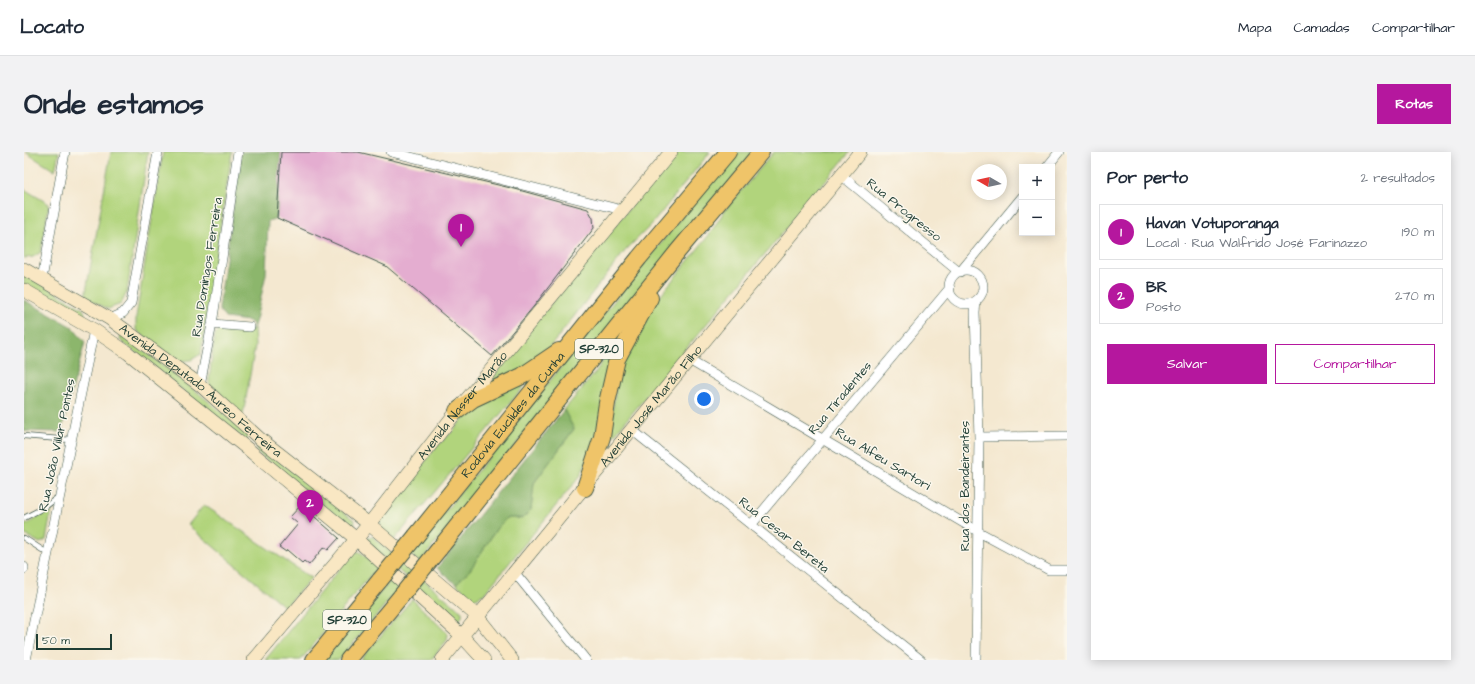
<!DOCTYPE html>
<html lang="pt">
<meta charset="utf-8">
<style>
body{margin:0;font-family:"Architects Daughter",sans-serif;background:#f2f2f3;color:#1f2937}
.controls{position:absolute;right:12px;top:12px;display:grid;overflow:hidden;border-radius:0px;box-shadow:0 2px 10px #0003}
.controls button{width:36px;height:36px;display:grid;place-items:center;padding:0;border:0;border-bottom:1px solid #e0e1e3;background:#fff;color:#1f2937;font:20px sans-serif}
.compass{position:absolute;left:947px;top:12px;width:36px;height:36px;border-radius:50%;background:#fff;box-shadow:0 2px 10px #0003;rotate:279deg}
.scale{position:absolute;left:12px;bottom:10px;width:76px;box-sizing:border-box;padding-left:4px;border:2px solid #1f3d34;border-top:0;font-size:11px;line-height:14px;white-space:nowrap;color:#1f3d34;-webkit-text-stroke:3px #fbf7ec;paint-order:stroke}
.you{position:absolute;left:680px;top:247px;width:14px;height:14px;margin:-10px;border:3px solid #fff;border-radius:50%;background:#1a73e8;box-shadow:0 0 0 6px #1a73e833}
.badge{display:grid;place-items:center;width:26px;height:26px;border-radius:50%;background:#b5179e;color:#fff;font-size:13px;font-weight:700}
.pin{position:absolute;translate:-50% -33px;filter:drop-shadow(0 1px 2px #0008)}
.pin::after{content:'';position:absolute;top:21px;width:14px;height:12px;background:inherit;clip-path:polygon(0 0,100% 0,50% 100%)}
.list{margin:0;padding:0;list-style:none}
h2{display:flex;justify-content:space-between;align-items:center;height:52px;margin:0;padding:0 16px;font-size:17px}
h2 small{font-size:13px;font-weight:400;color:#747a83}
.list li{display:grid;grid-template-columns:26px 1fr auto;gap:12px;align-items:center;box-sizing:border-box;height:56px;margin:0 8px 8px;padding:0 8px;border:1px solid #e0e1e3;border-radius:0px}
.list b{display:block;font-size:15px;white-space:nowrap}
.list p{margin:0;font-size:13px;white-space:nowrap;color:#747a83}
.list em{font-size:13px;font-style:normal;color:#747a83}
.actions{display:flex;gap:8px;padding:12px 16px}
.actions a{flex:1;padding:9px 0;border:1px solid #b5179e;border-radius:0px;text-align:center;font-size:14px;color:#b5179e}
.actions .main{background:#b5179e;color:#fff}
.map{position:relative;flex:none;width:1043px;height:508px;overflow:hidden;border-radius:0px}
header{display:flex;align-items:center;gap:24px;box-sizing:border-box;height:56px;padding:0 20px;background:#fff;border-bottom:1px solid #e0e1e3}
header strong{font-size:19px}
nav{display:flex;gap:22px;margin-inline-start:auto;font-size:14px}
.intro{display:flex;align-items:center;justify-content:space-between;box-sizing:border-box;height:96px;padding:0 24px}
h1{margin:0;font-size:28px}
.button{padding:10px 18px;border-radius:0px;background:#b5179e;color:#fff;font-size:14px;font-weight:700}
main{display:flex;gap:24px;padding:0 24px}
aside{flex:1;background:#fff;border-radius:0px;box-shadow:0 2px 10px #0003}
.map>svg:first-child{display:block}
.green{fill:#b1d47c;stroke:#688858}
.forest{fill:#8cb66c;stroke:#567a50}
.building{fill:#e4add0}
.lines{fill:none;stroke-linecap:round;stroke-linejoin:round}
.lane-casing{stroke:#3f574b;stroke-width:6}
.street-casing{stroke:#3f574b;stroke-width:10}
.secondary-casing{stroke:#3f574b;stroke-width:14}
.highway-casing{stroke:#3f574b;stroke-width:18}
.lane{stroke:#fff;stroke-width:4.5}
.street{stroke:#fff;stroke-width:9}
.secondary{stroke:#f9e7c3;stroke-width:13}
.highway{stroke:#efc469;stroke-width:16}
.highway-bridge-casing{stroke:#3f574b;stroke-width:18;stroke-linecap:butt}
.highway-bridge{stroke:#efc469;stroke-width:16}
.labels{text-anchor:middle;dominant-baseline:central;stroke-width:3;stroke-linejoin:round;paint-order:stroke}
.shield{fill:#fbf7ec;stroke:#61756b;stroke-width:1}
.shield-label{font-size:12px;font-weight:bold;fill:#1f3d34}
.street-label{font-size:13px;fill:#1f3d34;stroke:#fbf7ec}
</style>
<header>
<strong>Locato</strong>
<nav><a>Mapa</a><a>Camadas</a><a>Compartilhar</a></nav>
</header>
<div class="intro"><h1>Onde estamos</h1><a class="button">Rotas</a></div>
<main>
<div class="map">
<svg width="1043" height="508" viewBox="0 0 1043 508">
<rect width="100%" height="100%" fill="#fbf7ec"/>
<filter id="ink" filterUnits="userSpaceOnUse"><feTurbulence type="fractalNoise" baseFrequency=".025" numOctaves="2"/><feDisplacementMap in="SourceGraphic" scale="8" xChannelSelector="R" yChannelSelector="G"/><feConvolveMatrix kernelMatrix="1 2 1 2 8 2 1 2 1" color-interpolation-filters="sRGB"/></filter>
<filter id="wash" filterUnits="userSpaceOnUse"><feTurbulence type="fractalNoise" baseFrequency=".012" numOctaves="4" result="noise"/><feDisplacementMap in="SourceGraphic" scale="16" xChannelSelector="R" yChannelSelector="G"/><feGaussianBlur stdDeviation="0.9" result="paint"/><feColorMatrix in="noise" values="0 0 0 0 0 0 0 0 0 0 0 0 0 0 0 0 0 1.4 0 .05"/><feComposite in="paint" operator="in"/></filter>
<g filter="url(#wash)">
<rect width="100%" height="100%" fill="#f4e8d0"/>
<path class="green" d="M 1,0 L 35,0 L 31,19 Z
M 87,0 L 124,0 L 103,140 L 97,152 L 84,157 L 61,145 Z
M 139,0 L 208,0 L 177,202 L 167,208 L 151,210 L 112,178 L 112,165 Z
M 652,0 L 686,0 L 628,72 L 601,99 L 526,195 L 497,221 L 465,234 L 469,226 L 495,190 Z
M 710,0 L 730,0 L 396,410 L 386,403 Z
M 750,0 L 826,0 L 590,283 L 585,283 L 596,207 L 630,151 L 685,83 L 701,58 Z
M 0,37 L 25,52 L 17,100 L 9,105 L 0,106 Z
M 0,121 L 59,157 L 61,162 L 59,165 L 0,133 Z
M 197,176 L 230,177 L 231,194 L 219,263 L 186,237 L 185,228 L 191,182 Z
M 97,183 L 101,184 L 172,239 L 225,283 L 222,289 L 97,189 L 96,187 Z
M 586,198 L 590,199 L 572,286 L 557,323 L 460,442 L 450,447 L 432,432 L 446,418 L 473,376 L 483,366 L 499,366 L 507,358 L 510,331 L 550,277 L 540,258 L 571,221 Z
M 500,231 L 497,238 L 370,388 L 356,375 L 356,368 L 413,294 L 429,279 L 443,262 L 477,240 Z
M 235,293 L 330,368 L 331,372 L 328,376 L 233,300 L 233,295 Z
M 180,353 L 287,426 L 261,455 L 164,373 Z
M 28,355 L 22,388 L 16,391 L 0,382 L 0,373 L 4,372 Z
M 345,385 L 349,385 L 438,460 L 438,465 L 435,468 L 430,467 L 343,391 L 343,388 Z
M 330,399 L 336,400 L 354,414 L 277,508 L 241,508 Z
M 368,427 L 376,435 L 315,508 L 299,508 Z
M 388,447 L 424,482 L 423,488 L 407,508 L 336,508 Z"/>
<path class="forest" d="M 217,0 L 257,0 L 253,66 L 244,69 L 242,122 L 230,177 L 229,176 L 229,172 L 225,169 L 201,166 L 195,157 Z
M 0,148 L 48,175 L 61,190 L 37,280 L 0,279 Z
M 540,258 L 550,277 L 510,331 L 507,358 L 499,366 L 483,366 L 473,376 L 446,418 L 432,432 L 413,416 Z"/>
<g id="blocks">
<path class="building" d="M 257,0 L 334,0 L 491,37 L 564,57 L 569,66 L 570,76 L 510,154 L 468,204 L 362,114 L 253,66 Z
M 277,353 L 315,386 L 304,398 L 300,395 L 285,413 L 280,409 L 278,411 L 263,398 L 262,400 L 255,395 L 274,372 L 266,365 Z"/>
</g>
</g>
<g filter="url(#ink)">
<use href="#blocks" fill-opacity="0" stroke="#3f574b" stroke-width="1"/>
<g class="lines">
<defs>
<path id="lane" d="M 0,284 L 47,288
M 0,366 L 21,355 L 34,345
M 0,386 L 23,401"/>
<path id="street" d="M 367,0 L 598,58
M 1023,15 L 1035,0
M 817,23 L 935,120
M925 135a17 17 0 1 1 34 0a17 17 0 1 1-34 0Z
M 936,120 L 998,45
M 18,127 L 41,0
M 952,149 L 951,160 L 955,285 L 952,508
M 86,167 L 99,161 L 107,151 L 134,0
M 188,172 L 226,175
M 665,208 L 953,379 L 1025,418 L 1043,418
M 176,233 L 188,172 L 214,0
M 608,278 L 897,508
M 955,285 L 1043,284
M 727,373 L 926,136
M 0,415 L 0,417
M 491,421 L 562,508
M 2,508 L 70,178"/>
<g id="secondary">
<path id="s1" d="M 0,117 L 86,167 L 176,233 L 235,286 L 345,372 L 453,464 L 488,508"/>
<path d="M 0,138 L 70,178 L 104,201 L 225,298 L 331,386 L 438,484 L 460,508"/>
<path id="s2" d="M 230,508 L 345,372 L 433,259 L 647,0"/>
<path id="s3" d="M 418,508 L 836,0"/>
</g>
<g id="highway">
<path d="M 433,259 L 449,247 L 498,224 L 535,199"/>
<path d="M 561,336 L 578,285 L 583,251 L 593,207 L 626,146"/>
<path id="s4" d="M 392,384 L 615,106 L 704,0"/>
<path d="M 415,397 L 654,99 L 737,0"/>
<path d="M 290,508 L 356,428"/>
<path d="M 324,508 L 377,444"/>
</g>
</defs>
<use href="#lane" class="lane-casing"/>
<use href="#street" class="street-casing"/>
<use href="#secondary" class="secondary-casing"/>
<use href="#highway" class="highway-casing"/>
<use href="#lane" class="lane"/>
<use href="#street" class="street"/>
<use href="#secondary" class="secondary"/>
<use href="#highway" class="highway"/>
<defs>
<path id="highway-bridge" d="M 356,428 L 392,384
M 377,444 L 415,397"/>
</defs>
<use href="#highway-bridge" class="highway-bridge-casing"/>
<use href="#highway-bridge" class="highway-bridge"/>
</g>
</g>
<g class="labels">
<g class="shield">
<rect x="551" y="187" width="48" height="20" rx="3"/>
<rect x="299" y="458" width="48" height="20" rx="3"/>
</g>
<g class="shield-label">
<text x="575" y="197">SP-320</text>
<text x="323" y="468">SP-320</text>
</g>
<g class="street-label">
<text transform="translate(880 58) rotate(39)">Rua Progresso</text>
<text transform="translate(183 115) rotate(-81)">Rua Domingos Ferreira</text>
<text stroke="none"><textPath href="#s1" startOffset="215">Avenida Deputado Áureo Ferreira</textPath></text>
<text transform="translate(816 246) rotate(-50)">Rua Tiradentes</text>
<text stroke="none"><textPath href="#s2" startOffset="329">Avenida Nasser Marão</textPath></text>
<text stroke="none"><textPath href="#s3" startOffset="329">Avenida José Marão Filho</textPath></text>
<text stroke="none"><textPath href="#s4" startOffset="155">Rodovia Euclides da Cunha</textPath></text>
<text transform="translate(33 293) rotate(-78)">Rua João Villar Pontes</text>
<text transform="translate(859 307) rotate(31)">Rua Alfeu Sartori</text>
<text transform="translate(941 334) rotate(-90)">Rua dos Bandeirantes</text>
<text transform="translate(760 383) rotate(39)">Rua Cesar Bereta</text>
</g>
</g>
</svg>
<div class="controls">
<button>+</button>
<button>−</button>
</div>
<svg class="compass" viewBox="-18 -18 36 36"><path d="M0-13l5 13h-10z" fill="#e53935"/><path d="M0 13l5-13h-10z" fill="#747a83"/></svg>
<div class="scale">50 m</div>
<div class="you"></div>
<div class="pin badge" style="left:437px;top:95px">1</div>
<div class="pin badge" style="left:286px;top:371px">2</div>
</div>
<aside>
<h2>Por perto<small>2 resultados</small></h2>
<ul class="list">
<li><span class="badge">1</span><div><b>Havan Votuporanga</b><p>Local · Rua Walfrido José Farinazzo</p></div><em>190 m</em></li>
<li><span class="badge">2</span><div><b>BR</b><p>Posto</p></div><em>270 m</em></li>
</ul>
<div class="actions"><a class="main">Salvar</a><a>Compartilhar</a></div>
</aside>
</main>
